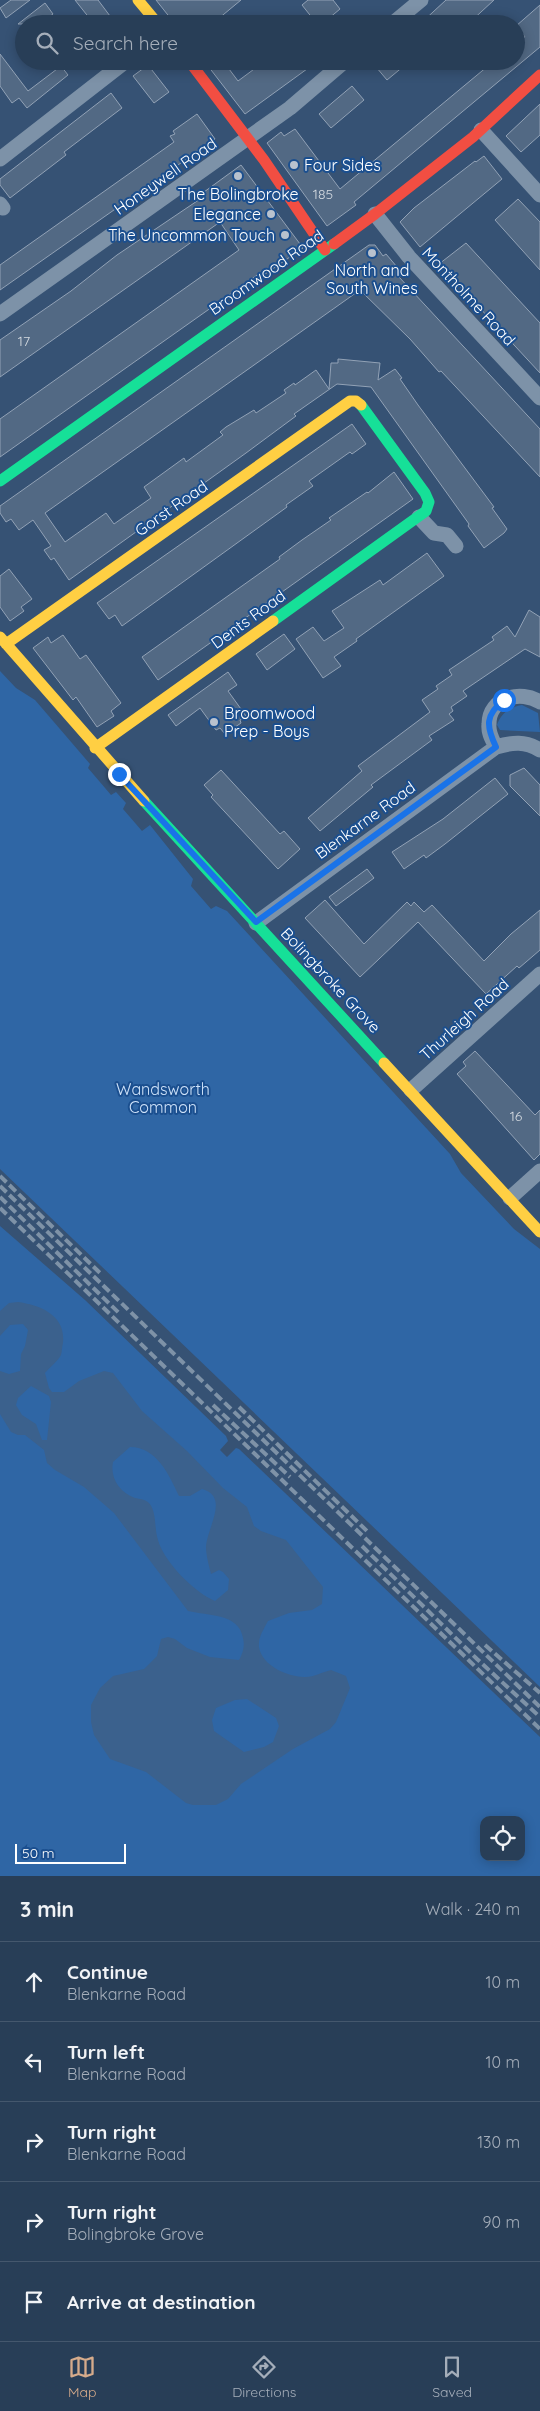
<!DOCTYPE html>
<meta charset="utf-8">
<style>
body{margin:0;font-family:Quicksand,sans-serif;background:#344961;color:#f1f3f6}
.controls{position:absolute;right:15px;bottom:15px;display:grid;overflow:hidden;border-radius:10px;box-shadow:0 2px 12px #0003}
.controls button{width:45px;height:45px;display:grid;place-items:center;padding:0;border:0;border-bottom:1px solid #44576d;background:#283e57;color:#f1f3f6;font:25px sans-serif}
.scale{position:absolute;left:15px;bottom:12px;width:111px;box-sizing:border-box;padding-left:5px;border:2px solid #fff;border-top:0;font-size:14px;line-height:18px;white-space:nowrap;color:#fff;-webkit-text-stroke:4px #1b4f8f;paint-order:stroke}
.stop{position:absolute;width:15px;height:15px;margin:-11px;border:4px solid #1a73e8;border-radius:50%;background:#fff}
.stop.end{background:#1a73e8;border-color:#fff;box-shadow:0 1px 5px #0008}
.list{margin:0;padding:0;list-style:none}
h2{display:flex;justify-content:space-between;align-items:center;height:65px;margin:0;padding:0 20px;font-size:21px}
h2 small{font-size:16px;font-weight:400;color:#a5aeba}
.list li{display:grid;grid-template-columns:32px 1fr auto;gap:15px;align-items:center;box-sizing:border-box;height:80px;padding:0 20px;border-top:1px solid #44576d}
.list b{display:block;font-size:19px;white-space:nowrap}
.list p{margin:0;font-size:16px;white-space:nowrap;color:#a5aeba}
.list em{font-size:16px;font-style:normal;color:#a5aeba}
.icon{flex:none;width:28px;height:28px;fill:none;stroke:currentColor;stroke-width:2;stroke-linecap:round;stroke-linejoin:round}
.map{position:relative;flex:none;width:540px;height:1876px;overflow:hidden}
.search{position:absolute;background:#283e57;box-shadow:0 2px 12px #0003;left:15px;right:15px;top:15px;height:55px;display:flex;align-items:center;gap:12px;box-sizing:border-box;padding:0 18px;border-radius:28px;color:#a5aeba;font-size:19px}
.sheet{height:465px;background:#283e57}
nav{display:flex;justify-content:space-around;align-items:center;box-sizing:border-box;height:70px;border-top:1px solid #44576d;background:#283e57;font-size:14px;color:#a5aeba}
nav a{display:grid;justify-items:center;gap:2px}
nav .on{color:#d6ab8b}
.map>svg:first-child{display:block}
.green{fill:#2f66a5;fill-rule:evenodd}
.water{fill:#3b618d;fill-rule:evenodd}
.building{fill:#526984;stroke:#92a2b6}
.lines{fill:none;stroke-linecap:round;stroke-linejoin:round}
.street{stroke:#7d92a8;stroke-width:15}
.fast{stroke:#16e098;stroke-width:11}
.slow{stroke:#ffcf43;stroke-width:11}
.jam{stroke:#f24e42;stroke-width:11}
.rail{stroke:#7e92a7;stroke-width:4;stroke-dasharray:9 4;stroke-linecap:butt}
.route{stroke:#1a73e8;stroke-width:6}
.poi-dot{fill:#b9c2ce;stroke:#1b4f8f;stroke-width:2}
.labels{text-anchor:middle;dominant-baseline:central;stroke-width:4;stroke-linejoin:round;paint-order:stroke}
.number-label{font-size:14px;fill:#d4dae0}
.poi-label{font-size:16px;fill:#fff;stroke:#1b4f8f;text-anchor:start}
.street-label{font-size:16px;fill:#fff;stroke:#1b4f8f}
.park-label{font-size:16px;fill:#cfe3fa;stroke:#1b4f8f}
</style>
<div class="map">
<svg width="540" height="1876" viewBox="0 0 540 1876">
<rect width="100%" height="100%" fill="#365274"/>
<path class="green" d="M 0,671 L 16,688 L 35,700 L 90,764 L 88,768 L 111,795 L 116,792 L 126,803 L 123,809 L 142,831 L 150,825 L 193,879 L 191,886 L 211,909 L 216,906 L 227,911 L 450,1154 L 461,1173 L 514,1229 L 540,1249 L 540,1687 L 0,1169 Z
M 522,705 L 538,713 L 540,732 L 500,730 L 497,725 C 501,713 510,707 522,705 Z
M 0,1226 L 85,1300 L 226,1436 L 228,1441 L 220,1450 L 227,1457 L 236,1448 L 239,1449 L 540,1737 L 540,1876 L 0,1876 ZM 484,1820 L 521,1820 L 521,1857 L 484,1857 Z"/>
<path class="water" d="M 18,1302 C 40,1305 66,1315 63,1343 C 62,1346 62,1352 61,1355 C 58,1361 50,1367 45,1373 L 49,1388 L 52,1392 L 64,1392 L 79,1381 L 104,1371 L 113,1373 L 142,1411 L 187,1451 L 223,1488 L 247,1507 L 254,1526 L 261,1531 L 286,1540 L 323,1587 L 322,1604 L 312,1610 L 289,1613 L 268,1621 C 264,1629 258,1637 259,1647 C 262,1666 288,1677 305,1677 C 315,1677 322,1672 331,1670 L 346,1676 L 350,1688 L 348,1693 L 336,1722 L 330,1729 L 293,1749 L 241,1784 L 228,1799 L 216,1805 L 193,1805 L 186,1803 L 146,1772 L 110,1759 L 94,1735 L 91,1722 L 91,1705 L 100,1688 L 113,1676 L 144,1669 L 157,1656 L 161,1639 L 168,1637 L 175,1639 L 187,1648 L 210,1657 L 239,1660 C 243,1653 245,1646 243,1638 C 239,1613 208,1616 188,1611 L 114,1513 L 84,1487 L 55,1470 L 47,1463 L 44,1450 L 25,1435 L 18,1435 L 11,1432 L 0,1414 L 0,1371 L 9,1374 L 20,1371 L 21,1354 L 25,1346 L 28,1330 L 23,1324 L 10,1325 L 0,1336 L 0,1311 L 9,1303 ZM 31,1386 L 49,1396 L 51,1402 L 47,1440 L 42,1440 L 36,1424 L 22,1415 L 16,1405 L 18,1398 ZM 130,1447 C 157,1447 169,1475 179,1496 L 190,1496 L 202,1489 C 230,1497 207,1527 206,1547 C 206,1555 209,1566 211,1574 L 219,1570 L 223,1572 L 229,1579 L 228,1590 L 215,1601 C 194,1592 164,1562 158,1540 C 154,1528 157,1512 149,1503 C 145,1499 140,1499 135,1498 C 119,1492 110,1478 113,1462 ZM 247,1699 L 276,1718 L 279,1726 L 273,1742 L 264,1747 L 244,1752 L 214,1731 L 212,1720 L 216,1708 L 235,1700 Z"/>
<path class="building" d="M 11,0 L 30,0 L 6,18 L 0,8 Z
M 75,0 L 98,0 L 116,24 L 94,24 Z
M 156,0 L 241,0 L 212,24 L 175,24 Z
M 308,0 L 333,0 L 340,9 L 322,24 L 317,24 L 302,5 Z
M 446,0 L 494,0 L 468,24 L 420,24 Z
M 45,3 L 53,14 L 40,24 L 18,24 Z
M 540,5 L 540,47 L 354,202 L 356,205 L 327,226 L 267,143 L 281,132 L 284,136 L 295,129 L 340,189 L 494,61 L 516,61 L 516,44 L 525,37 L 516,26 Z
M 0,54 L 28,91 L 61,66 L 68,75 L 27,108 L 19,98 L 12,103 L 0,86 Z
M 214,61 L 223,61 L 238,81 L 265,61 L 318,61 L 245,114 L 208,66 Z
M 371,61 L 410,61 L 387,80 Z
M 148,65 L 169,92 L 154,103 L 133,76 Z
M 352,86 L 364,100 L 331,128 L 319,114 Z
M 111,93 L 122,108 L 64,152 L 66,155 L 10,198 L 0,185 L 0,179 Z
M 540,104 L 540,135 L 521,152 L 506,136 Z
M 197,114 L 215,139 L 0,290 L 0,265 L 174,142 L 170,136 L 175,134 L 173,131 Z
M 484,156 L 502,179 L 420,247 L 400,222 L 414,208 L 475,161 L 476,162 Z
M 241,165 L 303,248 L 274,268 L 265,274 L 263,271 L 239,288 L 0,457 L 0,419 L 239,250 L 220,222 L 0,377 L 0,340 L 71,291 L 117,255 L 206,195 L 204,192 Z
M 518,199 L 540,222 L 540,270 L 495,220 Z
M 466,243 L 540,323 L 540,373 L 439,264 Z
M 369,245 L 375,245 L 383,256 L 386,254 L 403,274 L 399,277 L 540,429 L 540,477 L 441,371 L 439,372 L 410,339 L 360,290 L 45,513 L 65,542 L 106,513 L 114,524 L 151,498 L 144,487 L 184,458 L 186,462 L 223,435 L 220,432 L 226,427 L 254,410 L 256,413 L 286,393 L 284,390 L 294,383 L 295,385 L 316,370 L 329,389 L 331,363 L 338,363 L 338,359 L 380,363 L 378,380 L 395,369 L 402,378 L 400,379 L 418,405 L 494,507 L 492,508 L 507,529 L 504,533 L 484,548 L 468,526 L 469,524 L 371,387 L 337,384 L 294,414 L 296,416 L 246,453 L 69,580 L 54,558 L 51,560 L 44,550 L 51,546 L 33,520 L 19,530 L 11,519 L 6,522 L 0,513 L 0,506 Z
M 352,424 L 366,444 L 352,454 L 350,452 L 309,481 L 313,486 L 286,505 L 287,507 L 122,626 L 115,615 L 109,619 L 97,603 Z
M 394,472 L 413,499 L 158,680 L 142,657 L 280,559 L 279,557 L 302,540 L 331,520 L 329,518 L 367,492 L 368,493 Z
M 427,553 L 444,576 L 356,639 L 357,641 L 334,657 L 341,666 L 323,678 L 296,639 L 313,627 L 324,641 L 344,628 L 332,611 L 380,580 L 383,585 Z
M 9,569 L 32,599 L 21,607 L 24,611 L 10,621 L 0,607 L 0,576 Z
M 529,610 L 540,617 L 540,657 L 525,649 L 463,691 L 467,696 L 451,707 L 453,711 L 449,714 L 454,720 L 429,736 L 432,740 L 371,785 L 373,787 L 320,831 L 308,818 L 362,771 L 358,766 L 430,712 L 422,700 L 438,689 L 436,686 L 452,675 L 449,670 L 494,640 L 492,637 L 507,626 L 515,637 Z
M 284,634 L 295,649 L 267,670 L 256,654 Z
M 63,635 L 80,659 L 86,655 L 121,703 L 111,711 L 114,716 L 97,727 L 76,697 L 73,700 L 33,648 L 48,637 L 51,643 Z
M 228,672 L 237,685 L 228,691 L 246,716 L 240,720 L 241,723 L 225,734 L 220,728 L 216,730 L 200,708 L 176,726 L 168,715 Z
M 524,768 L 540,785 L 540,816 L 510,786 L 510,775 Z
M 221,770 L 280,834 L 284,831 L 300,849 L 278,869 L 211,797 L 213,795 L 204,785 Z
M 495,778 L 508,794 L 445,844 L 426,858 L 424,855 L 404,869 L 392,852 L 443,819 Z
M 367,869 L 374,878 L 336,906 L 329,897 Z
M 325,900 L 364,944 L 407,902 L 411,906 L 414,902 L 424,912 L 432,905 L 484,961 L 511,934 L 540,910 L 540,950 L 519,968 L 517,966 L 486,994 L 418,922 L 360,977 L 305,918 Z
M 475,1051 L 535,1115 L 540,1110 L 540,1154 L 534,1160 L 457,1074 L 466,1066 L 463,1062 Z"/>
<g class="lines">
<path class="street" d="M 392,24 L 421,0
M 481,130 L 540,195
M 0,159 L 126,61
M 0,204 L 3,208
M 375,214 L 409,257 L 540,398
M 0,314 L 290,108 L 345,61
M 419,517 L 434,533 L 447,535 L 456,546
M 496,747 C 492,739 488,733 489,724 C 489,697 521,690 540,702
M 256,923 L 496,747 C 513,742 525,741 540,750
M 411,1090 L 540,974
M 510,1198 L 540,1171"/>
<path class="fast" d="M 0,481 L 334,244
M 273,621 L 426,511 L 429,502 L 425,493 L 361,405
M 144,801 L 384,1063"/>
<path class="slow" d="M 138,0 L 158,24
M 0,637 L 144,801
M 6,644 L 350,401 L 356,401 L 361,405
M 95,748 L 273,621
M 384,1063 L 540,1232"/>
<path class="jam" d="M 189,61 L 264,160 L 325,250
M 334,244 L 375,214 L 473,137 L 540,75"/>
<path class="rail" d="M 0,1176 L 100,1273
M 0,1186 L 540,1707
M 0,1197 L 120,1314
M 0,1208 L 540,1729
M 213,1405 L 290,1477
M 239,1407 L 368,1532
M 362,1546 L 477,1659 L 540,1717
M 485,1645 L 540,1693"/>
</g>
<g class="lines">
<path class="route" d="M 119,774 L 256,922 L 496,747 C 486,726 485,715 504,700"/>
</g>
<g class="poi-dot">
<circle cx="294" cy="165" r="5"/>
<circle cx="238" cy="176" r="5"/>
<circle cx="271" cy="214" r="5"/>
<circle cx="285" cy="235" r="5"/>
<circle cx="372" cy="253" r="5"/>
<circle cx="214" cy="722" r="5"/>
</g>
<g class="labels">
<g class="number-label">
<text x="323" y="194">185</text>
<text x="24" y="341">17</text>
<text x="516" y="1116">16</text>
</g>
<g class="poi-label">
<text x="304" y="165">Four Sides</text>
<text x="238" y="194" text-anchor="middle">The Bolingbroke</text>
<text x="261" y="214" text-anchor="end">Elegance</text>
<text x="275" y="235" text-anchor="end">The Uncommon Touch</text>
<text x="372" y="270" text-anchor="middle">North and<tspan x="372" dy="18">South Wines</tspan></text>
<text x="224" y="713">Broomwood<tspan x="224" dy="18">Prep - Boys</tspan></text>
</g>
<g class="street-label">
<text transform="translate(165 176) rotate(-35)">Honeywell Road</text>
<text transform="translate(266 272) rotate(-35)">Broomwood Road</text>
<text transform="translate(469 296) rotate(47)">Montholme Road</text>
<text transform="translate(171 508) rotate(-35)">Gorst Road</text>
<text transform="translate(248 619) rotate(-36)">Dents Road</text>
<text transform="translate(365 820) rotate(-36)">Blenkarne Road</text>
<text transform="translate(331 980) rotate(47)">Bolingbroke Grove</text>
<text transform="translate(464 1019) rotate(-42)">Thurleigh Road</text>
</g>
<g class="park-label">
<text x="163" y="1089">Wandsworth<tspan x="163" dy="18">Common</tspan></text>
</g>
</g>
</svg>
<div class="controls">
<button><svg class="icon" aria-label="locate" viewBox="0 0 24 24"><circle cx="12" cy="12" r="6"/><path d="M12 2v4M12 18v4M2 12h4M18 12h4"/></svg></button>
</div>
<div class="scale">50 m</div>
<div class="stop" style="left:504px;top:700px"></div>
<div class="stop end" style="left:119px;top:774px"></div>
<div class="search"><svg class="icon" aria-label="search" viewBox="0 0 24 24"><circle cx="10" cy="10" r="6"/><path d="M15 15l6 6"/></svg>Search here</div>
</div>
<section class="sheet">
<h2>3 min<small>Walk · 240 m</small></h2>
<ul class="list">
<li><svg class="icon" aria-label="ahead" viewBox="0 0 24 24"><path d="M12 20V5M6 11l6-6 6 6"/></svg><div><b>Continue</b><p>Blenkarne Road</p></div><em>10 m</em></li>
<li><svg class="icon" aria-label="left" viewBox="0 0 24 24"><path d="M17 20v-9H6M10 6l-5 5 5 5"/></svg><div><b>Turn left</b><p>Blenkarne Road</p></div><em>10 m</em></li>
<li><svg class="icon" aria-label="right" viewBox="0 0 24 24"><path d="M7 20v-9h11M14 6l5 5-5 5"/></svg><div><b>Turn right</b><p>Blenkarne Road</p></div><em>130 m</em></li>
<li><svg class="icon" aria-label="right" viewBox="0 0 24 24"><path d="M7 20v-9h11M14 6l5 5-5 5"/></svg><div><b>Turn right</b><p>Bolingbroke Grove</p></div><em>90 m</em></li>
<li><svg class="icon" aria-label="arrive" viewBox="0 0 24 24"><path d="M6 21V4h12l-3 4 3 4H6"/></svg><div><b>Arrive at destination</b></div></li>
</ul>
</section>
<nav>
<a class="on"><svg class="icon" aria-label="map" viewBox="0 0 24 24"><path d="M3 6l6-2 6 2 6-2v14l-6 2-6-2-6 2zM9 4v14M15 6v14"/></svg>Map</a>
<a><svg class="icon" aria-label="directions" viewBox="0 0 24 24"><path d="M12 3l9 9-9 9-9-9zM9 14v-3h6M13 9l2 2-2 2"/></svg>Directions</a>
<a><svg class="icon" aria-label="saved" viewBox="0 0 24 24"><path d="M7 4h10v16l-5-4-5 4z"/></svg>Saved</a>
</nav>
